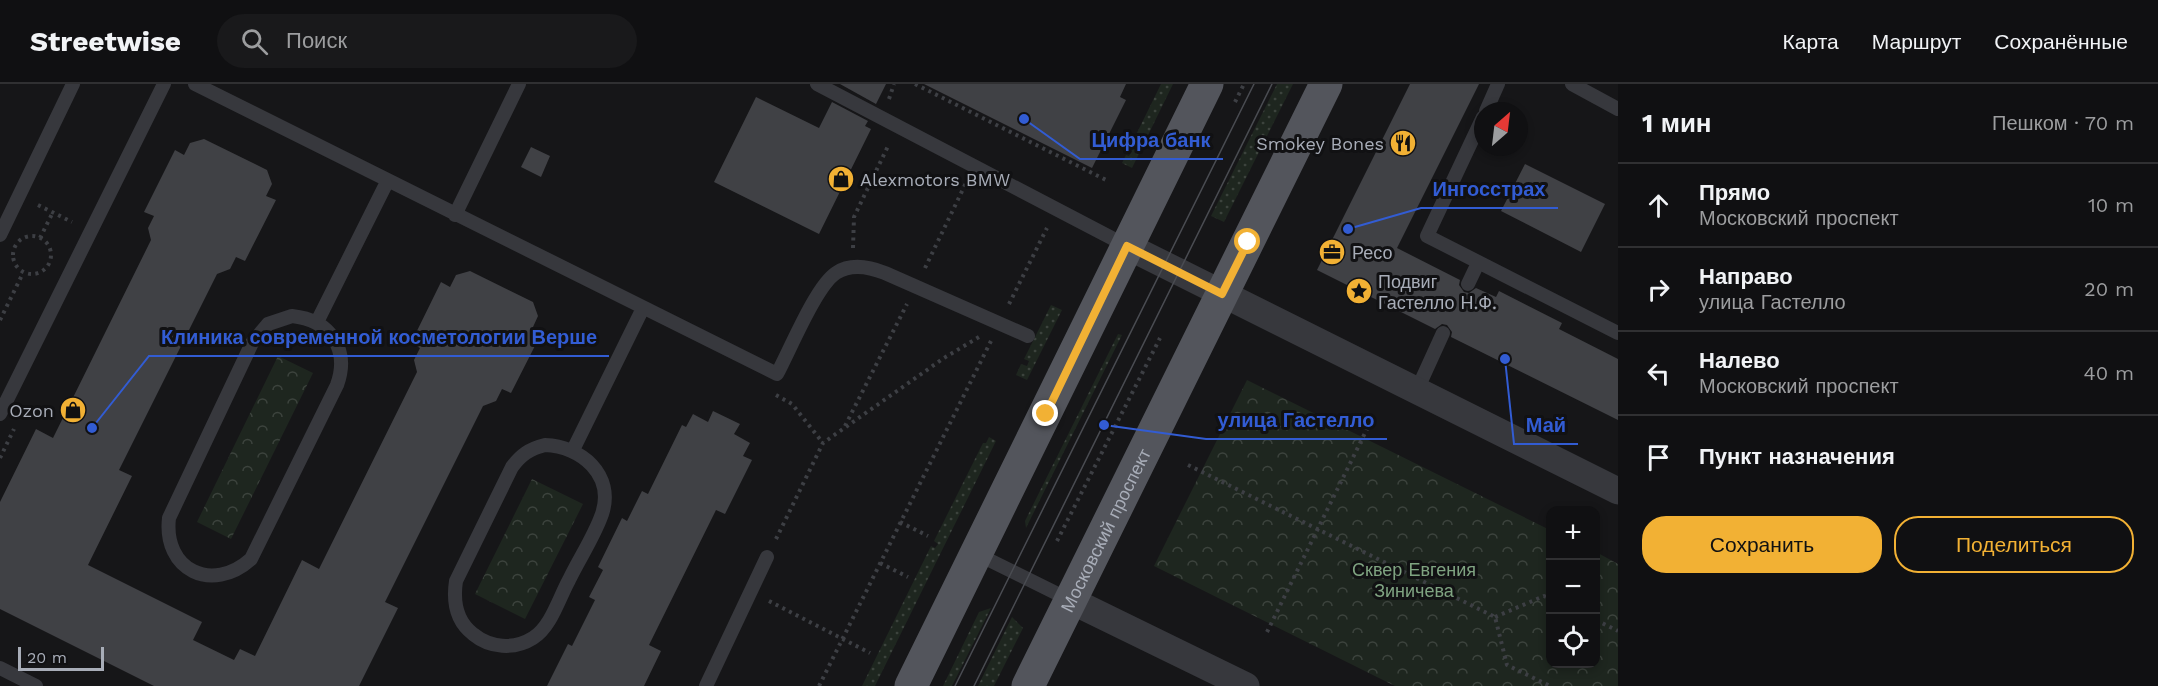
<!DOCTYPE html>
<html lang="ru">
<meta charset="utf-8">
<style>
body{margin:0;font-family:"Work Sans",sans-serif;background:#19191b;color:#f1f3f6}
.controls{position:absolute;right:18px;bottom:18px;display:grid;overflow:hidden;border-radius:12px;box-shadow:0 3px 9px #0003}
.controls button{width:54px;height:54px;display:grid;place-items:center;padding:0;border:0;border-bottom:2px solid #303032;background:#101012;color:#f1f3f6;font:30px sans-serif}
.compass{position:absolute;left:1474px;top:18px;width:54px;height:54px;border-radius:50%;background:#101012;box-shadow:0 3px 9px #0003;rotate:28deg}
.scale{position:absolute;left:18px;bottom:15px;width:86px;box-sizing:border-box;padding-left:6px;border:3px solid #a8adb8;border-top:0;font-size:16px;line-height:21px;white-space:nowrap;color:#a8adb8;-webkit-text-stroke:4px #111113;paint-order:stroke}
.stop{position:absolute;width:18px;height:18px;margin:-14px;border:4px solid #f2b134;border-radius:50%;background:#fff}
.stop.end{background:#f2b134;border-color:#fff;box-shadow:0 2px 6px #0008}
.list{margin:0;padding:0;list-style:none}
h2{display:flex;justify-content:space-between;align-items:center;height:78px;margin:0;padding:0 24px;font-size:26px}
h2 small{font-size:20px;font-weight:400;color:#9c9d9f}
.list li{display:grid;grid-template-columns:39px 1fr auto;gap:18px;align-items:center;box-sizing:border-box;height:84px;padding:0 24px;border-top:2px solid #303032}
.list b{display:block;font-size:22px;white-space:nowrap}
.list p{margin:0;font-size:20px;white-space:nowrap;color:#9c9d9f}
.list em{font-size:20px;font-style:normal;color:#9c9d9f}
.actions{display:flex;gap:12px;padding:18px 24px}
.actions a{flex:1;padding:14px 0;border:2px solid #f2b134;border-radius:24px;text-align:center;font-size:21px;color:#f2b134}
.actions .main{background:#f2b134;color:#111}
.icon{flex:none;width:33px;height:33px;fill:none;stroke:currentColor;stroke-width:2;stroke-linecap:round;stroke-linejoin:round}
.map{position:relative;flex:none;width:1618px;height:602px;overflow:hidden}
header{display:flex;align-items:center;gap:36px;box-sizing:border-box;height:84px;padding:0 30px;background:#101012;border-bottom:2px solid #303032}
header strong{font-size:28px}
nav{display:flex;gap:33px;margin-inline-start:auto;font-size:21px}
.search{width:420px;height:54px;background:#19191b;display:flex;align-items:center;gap:15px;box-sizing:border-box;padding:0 21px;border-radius:33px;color:#9c9d9f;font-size:22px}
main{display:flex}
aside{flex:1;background:#101012}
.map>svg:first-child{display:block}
.grass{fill:url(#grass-dots)}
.park{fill:url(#park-crowns)}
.building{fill:#404145}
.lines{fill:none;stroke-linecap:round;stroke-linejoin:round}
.path{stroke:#3d3f44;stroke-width:4;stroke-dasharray:3 4.5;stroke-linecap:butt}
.service{stroke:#37383d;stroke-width:14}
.minor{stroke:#37383d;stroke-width:27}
.primary{stroke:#53555c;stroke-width:33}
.tram{stroke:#4a4c52;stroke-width:1.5}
.route{stroke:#f2b134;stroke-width:8}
.labels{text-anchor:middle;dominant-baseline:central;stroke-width:6;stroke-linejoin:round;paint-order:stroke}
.poi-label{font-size:18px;fill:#a8adb8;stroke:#111113;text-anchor:start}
.street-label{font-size:18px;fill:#a8adb8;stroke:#111113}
.park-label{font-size:18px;fill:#7fa381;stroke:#111113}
.leader{fill:none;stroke:#325cd3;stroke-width:2}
.callout-dot{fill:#325cd3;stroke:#111113;stroke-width:2}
.callout-label{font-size:20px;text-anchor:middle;font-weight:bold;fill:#325cd3;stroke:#111113;stroke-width:6;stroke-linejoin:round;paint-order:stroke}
</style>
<header>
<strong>Streetwise</strong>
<div class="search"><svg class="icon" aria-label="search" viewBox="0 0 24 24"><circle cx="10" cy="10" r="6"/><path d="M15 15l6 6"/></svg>Поиск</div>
<nav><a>Карта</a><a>Маршрут</a><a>Сохранённые</a></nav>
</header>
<main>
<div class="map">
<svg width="1618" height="602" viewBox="0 0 1618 602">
<defs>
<pattern id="grass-dots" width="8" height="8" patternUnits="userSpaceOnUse" patternTransform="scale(1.5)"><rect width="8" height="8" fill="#1e261f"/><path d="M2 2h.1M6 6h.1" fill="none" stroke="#3c433d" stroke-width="1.8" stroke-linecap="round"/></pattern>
<pattern id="park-crowns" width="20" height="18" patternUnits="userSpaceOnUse" patternTransform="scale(1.5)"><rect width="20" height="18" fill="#1e261f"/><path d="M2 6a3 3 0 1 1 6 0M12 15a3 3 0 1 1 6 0" fill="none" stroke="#3c433d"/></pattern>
</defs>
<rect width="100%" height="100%" fill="#161618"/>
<path class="grass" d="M 1161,0 L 1173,0 L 1132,84 L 1122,79 L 1126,71 L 1129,72 L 1132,67 L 1129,65 Z
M 1277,0 L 1293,0 L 1224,138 L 1211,132 Z
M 1051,221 L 1062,226 L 1027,296 L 1016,291 L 1021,280 L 1027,282 L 1029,277 L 1024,275 Z
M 1118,250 L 1122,251 L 1026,444 L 1025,437 Z
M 989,353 L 996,357 L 875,602 L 862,602 L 931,462 L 935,464 L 938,460 L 934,457 L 983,359 L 986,359 Z
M 991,524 L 952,602 L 943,602 L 979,528 Z
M 1012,533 L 1023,544 L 994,602 L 978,602 Z"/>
<path class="park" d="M 278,272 L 313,289 L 231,455 L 197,438 Z
M 1247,296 L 1550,446 L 1550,580 L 1596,580 L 1596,468 L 1618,480 L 1618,602 L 1395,602 L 1154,482 Z
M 532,395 L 583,420 L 525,535 L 475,510 Z"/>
<path class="building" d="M 840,0 L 886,0 L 876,20 Z
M 924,0 L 1126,0 L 1120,13 L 1126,16 L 1092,84 Z
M 1410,0 L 1479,0 L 1397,164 L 1460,196 L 1459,201 L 1464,208 L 1469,209 L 1476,204 L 1496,213 L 1499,207 L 1562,239 L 1559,245 L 1618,275 L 1618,336 L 1451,253 L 1452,248 L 1447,241 L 1442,240 L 1435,245 L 1317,186 Z
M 756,13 L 819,44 L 832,18 L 868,37 L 865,42 L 871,45 L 819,150 L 714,98 Z
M 204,55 L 267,86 L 272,100 L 266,112 L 276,116 L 245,177 L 236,173 L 230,185 L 217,190 L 119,386 L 132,392 L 88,481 L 202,538 L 193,556 L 234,576 L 240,565 L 255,572 L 302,476 L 319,485 L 417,288 L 414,276 L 420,264 L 411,259 L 441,198 L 450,203 L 456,191 L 470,187 L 533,218 L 538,232 L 533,243 L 542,248 L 511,309 L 502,305 L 496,317 L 483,322 L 385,518 L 398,524 L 359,602 L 154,602 L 0,525 L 0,418 L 36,345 L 53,354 L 151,156 L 148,144 L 154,132 L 144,128 L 175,66 L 184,71 L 190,59 Z
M 531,63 L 550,72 L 541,93 L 521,83 Z
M 1525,80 L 1605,120 L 1581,168 L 1501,127 Z
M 713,327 L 740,340 L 734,350 L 750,359 L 743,372 L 752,376 L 725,430 L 716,426 L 649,561 L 661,567 L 644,602 L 547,602 L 568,560 L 572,562 L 595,516 L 589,513 L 603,486 L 598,483 L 622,434 L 627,437 L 642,407 L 648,410 L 682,341 L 686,343 L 693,330 L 708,338 Z"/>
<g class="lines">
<path class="path" d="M 915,0 L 1106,96
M 889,15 L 894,0
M 1235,18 L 1244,0
M 38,121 L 72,138
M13 171a19 19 0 1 1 38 0a19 19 0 1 1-38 0Z
M 40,154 L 53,128
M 853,164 L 854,133 L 889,60
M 925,184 L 966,99
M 1009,220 L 1047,144
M 0,236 L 23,189
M 776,311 L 792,320 L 823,359
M 845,342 L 907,220
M 0,374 L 14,345
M 1188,381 L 1495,533 L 1507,581 L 1550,602
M 900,438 L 928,452
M 776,455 L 823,359 L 944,274 L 979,253
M 1057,457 L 1160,254
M 880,479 L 908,493
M 769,517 L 870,569
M 1495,533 L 1544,512 L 1550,515
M 1596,536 L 1618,547
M 1267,548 L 1367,345
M 819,602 L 991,257"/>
<path class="service" d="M 195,0 L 777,290 C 790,266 816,202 836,189 C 851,179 870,183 885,189 L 1028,252
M 817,0 L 1127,162
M 1572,0 L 1618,25
M 1486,27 L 1498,0
M 1483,33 L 1427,152 L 1618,249
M 455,131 L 519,0
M 0,151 L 73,0
M 1468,200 L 1478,179
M 292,232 C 330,236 350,265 337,301 L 251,475 C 212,510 163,486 169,434 L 252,259 L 268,240 Z
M 317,238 L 387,98
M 1417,306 L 1443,249
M 0,330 L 164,0
M 545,361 C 581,362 615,391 602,430 C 594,453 579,475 569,496 C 559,514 551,543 533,554 C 514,566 490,564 473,550 C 456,537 453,517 456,497 L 512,383 C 521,371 529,365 545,361 Z
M 573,366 L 643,224
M 977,470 L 1070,516
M 0,584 L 36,602
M 706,602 L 767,473"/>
<path class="minor" d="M 1127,162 L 1618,407
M 1070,516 L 1246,602"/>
<g class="primary">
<path d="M 911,602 L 1207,0"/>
<path id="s1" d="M 1028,602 L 1326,0"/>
</g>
<path class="tram" d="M 955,602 L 1254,0
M 974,602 L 1272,0"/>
</g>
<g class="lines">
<path class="route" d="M 1046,330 L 1127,162 L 1222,210 L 1248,158"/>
</g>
<defs>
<symbol id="restaurant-disc" viewBox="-11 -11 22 22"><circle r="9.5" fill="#f2b134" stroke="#111113"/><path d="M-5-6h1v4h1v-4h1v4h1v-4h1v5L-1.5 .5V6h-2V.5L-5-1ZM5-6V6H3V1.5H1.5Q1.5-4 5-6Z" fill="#111"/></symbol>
<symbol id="shop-disc" viewBox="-11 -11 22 22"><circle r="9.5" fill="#f2b134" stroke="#111113"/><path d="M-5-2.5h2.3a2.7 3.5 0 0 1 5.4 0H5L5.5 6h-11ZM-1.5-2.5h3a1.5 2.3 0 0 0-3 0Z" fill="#111"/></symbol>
<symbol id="office-disc" viewBox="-11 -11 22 22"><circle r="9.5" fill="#f2b134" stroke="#111113"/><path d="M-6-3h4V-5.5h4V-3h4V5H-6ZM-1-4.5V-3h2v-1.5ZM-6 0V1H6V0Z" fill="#111"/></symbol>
<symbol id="sight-disc" viewBox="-11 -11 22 22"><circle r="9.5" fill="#f2b134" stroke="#111113"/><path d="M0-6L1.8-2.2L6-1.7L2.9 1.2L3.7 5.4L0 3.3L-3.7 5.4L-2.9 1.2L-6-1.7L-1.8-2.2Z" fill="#111"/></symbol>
</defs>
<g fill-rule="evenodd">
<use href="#restaurant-disc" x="1388" y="44" width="30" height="30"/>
<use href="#shop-disc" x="826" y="80" width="30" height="30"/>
<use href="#office-disc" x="1317" y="153" width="30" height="30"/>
<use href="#sight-disc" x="1344" y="192" width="30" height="30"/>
<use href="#shop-disc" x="58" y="311" width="30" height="30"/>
</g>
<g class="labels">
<g class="poi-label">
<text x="1384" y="59" text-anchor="end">Smokey Bones</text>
<text x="860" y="95">Alexmotors BMW</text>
<text x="1352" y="168">Ресо</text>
<text x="1378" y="197">Подвиг<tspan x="1378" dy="21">Гастелло Н.Ф.</tspan></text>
<text x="54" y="326" text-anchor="end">Ozon</text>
</g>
<g class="street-label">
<text stroke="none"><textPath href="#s1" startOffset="174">Московский проспект</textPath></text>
</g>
<g class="park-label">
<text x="1414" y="485">Сквер Евгения<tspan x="1414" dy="21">Зиничева</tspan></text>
</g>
</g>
<path class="leader" d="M1024 35L1080 75H1223M1348 145L1421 124H1558M92 344L149 272H609M1104 341L1206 355H1387M1505 275L1514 360H1578"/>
<g class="callout-dot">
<circle cx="1024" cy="35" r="6"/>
<circle cx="1348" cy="145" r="6"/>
<circle cx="92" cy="344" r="6"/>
<circle cx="1104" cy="341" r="6"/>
<circle cx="1505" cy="275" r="6"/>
</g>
<g class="callout-label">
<text x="1151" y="63">Цифра банк</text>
<text x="1489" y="112">Ингосстрах</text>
<text x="379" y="260">Клиника современной косметологии Верше</text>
<text x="1296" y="343">улица Гастелло</text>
<text x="1546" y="348">Май</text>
</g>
</svg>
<div class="controls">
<button>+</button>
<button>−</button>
<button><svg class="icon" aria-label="locate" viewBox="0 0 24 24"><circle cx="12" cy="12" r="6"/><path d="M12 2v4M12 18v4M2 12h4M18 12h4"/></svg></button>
</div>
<svg class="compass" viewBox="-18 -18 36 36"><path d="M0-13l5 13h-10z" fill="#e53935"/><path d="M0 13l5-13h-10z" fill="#9c9d9f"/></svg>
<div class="scale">20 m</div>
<div class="stop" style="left:1248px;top:158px"></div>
<div class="stop end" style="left:1046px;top:330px"></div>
</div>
<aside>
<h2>1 мин<small>Пешком · 70 m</small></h2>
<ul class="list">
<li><svg class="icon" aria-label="ahead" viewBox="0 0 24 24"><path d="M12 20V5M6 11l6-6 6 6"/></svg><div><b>Прямо</b><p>Московский проспект</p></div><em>10 m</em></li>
<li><svg class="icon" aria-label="right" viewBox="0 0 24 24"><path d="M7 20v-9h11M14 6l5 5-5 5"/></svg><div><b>Направо</b><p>улица Гастелло</p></div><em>20 m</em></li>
<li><svg class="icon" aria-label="left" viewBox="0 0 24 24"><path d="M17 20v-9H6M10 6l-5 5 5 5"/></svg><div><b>Налево</b><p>Московский проспект</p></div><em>40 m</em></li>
<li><svg class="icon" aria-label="arrive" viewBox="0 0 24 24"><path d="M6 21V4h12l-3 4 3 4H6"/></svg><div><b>Пункт назначения</b></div></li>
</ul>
<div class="actions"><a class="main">Сохранить</a><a>Поделиться</a></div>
</aside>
</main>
